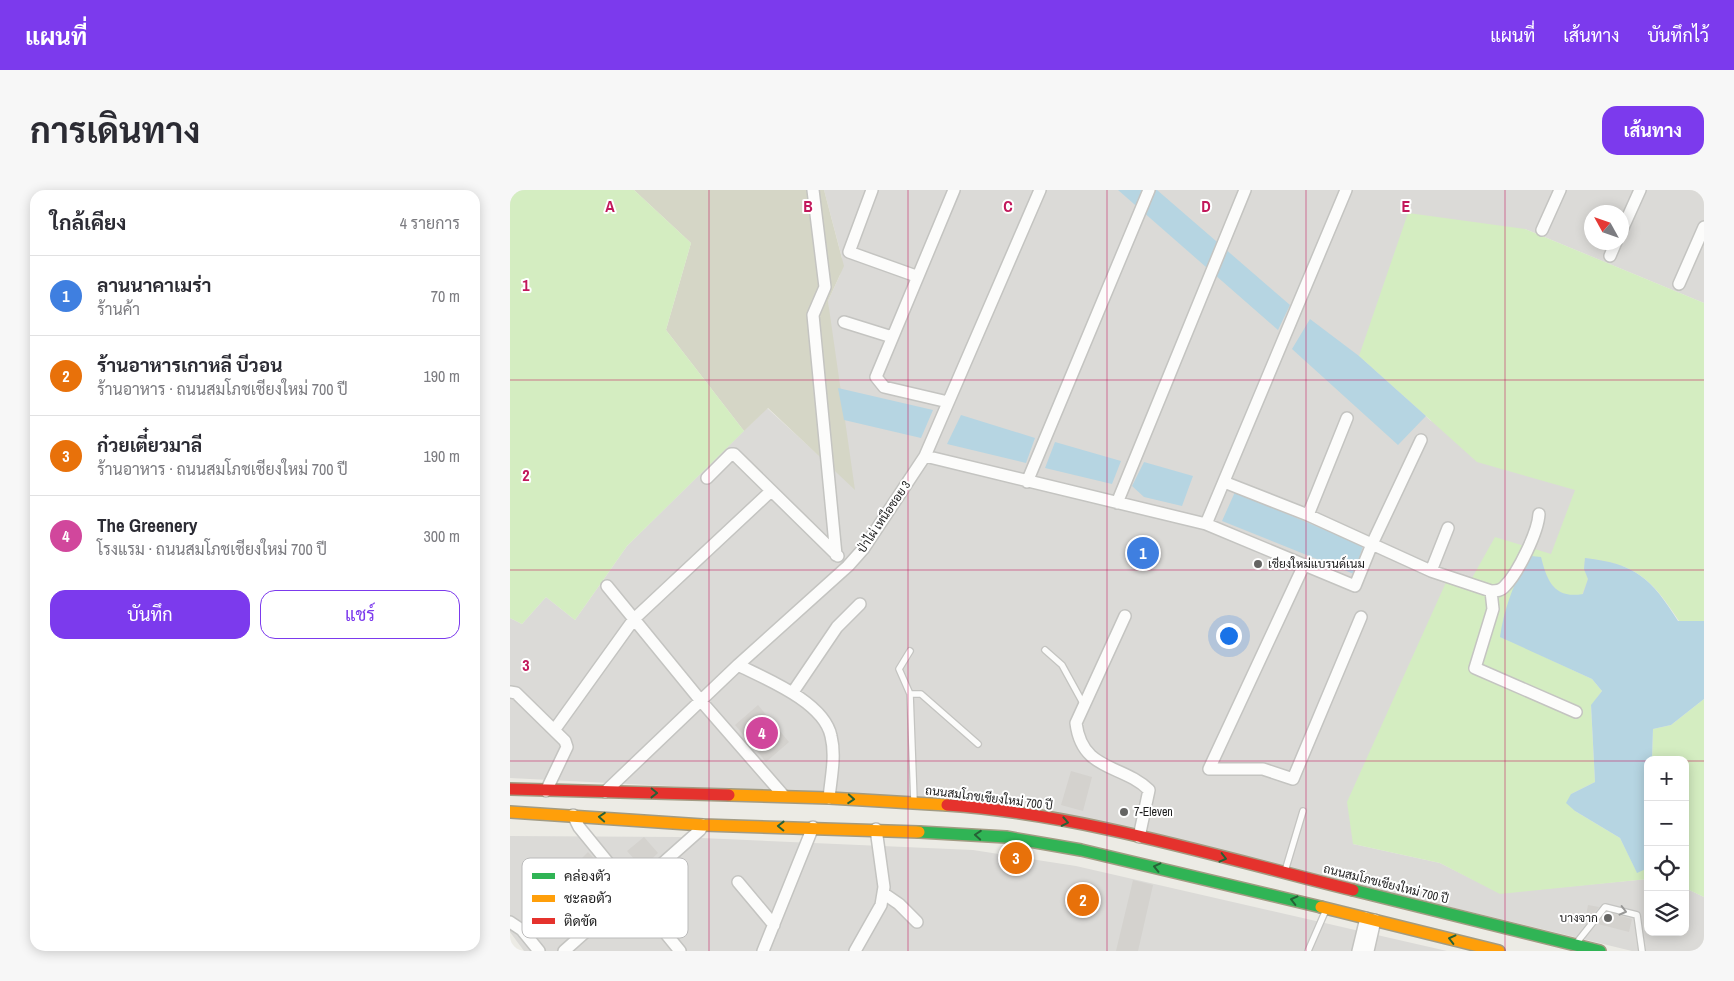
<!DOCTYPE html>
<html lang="th">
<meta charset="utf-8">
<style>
body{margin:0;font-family:"Archivo Narrow",Sarabun,sans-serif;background:#f7f7f7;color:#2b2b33}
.controls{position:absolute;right:15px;bottom:15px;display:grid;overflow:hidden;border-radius:10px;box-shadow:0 2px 12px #0003}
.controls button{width:45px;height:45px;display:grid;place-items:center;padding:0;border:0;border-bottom:1px solid #e1e1e2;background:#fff;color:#2b2b33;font:25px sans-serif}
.compass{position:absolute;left:1074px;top:15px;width:45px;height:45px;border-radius:50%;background:#fff;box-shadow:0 2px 12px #0003;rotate:310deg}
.you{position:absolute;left:718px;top:445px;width:18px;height:18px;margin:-12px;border:4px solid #fff;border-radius:50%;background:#1a73e8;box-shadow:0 0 0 8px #1a73e833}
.badge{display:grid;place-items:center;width:32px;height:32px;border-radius:50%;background:#7c3aed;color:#fff;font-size:16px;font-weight:700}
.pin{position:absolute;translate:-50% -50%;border:2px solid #fff;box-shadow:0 1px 5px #0006}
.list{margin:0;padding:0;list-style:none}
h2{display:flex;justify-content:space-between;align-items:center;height:65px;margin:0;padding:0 20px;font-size:21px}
h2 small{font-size:16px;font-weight:400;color:#7c7c81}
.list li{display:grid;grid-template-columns:32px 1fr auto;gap:15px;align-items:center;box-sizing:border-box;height:80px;padding:0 20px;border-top:1px solid #e1e1e2}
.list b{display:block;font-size:19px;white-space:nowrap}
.list p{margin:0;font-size:16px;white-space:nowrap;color:#7c7c81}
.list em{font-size:16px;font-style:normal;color:#7c7c81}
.actions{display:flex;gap:10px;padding:15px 20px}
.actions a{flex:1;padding:11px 0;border:1px solid #7c3aed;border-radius:15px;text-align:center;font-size:18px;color:#7c3aed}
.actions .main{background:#7c3aed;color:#fff}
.icon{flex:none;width:28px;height:28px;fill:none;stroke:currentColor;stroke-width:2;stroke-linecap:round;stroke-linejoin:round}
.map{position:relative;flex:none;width:1194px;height:761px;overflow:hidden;border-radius:15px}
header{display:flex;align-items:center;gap:30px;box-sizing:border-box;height:70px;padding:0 25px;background:#7c3aed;color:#fff}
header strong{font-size:24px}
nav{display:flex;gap:28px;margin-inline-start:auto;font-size:18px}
.intro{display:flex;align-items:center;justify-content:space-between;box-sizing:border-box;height:120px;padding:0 30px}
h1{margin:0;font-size:35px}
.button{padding:12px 22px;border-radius:15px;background:#7c3aed;color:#fff;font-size:18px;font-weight:700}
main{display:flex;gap:30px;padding:0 30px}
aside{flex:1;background:#fff;border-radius:15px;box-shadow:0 2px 12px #0003}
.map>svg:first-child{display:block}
.residential{fill:#dbdad7;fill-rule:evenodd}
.construction{fill:#d5d6c6}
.grass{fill:#d4edc1}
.water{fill:#b6d5e2}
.building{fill:#d4d2ce}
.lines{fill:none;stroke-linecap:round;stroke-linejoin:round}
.lane-casing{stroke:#c4c4c1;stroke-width:8}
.street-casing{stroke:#c4c4c1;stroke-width:14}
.fast-casing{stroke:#a29b82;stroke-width:14}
.slow-casing{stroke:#a29b82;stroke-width:14}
.jam-casing{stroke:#a29b82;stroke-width:14}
.lane{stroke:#fcfcfb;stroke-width:5.5}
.street{stroke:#fcfcfb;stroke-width:11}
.fast{stroke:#30b455;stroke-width:11}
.slow{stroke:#ff9f0a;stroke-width:11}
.jam{stroke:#e5322d;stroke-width:11}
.oneway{stroke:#266136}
.oneway2{stroke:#989897}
.grid{fill:none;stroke:#c2185b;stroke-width:1;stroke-opacity:0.55}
.poi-dot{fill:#656563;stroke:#fff;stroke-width:2}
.labels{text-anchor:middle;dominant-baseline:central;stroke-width:4;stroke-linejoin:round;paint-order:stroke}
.street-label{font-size:12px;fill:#1d1d1d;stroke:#fff}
.poi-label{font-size:12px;fill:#1d1d1d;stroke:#fff;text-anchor:start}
.key{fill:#fff;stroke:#bbb;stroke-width:1}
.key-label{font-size:14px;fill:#1d1d1d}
.grid-label{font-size:16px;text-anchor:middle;font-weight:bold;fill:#c2185b;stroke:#fff;stroke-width:4;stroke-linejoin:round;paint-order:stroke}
</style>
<header>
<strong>แผนที่</strong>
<nav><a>แผนที่</a><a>เส้นทาง</a><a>บันทึกไว้</a></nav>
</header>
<div class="intro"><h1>การเดินทาง</h1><a class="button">เส้นทาง</a></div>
<main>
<aside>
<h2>ใกล้เคียง<small>4 รายการ</small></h2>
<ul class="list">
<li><span class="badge" style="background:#3f7fe0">1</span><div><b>ลานนาคาเมร่า</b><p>ร้านค้า</p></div><em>70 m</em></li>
<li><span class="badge" style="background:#e8710a">2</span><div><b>ร้านอาหารเกาหลี บีวอน</b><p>ร้านอาหาร · ถนนสมโภชเชียงใหม่ 700 ปี</p></div><em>190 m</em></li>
<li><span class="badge" style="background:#e8710a">3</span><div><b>ก๋วยเตี๋ยวมาลี</b><p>ร้านอาหาร · ถนนสมโภชเชียงใหม่ 700 ปี</p></div><em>190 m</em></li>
<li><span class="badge" style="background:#d1479c">4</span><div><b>The Greenery</b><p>โรงแรม · ถนนสมโภชเชียงใหม่ 700 ปี</p></div><em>300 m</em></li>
</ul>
<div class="actions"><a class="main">บันทึก</a><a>แชร์</a></div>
</aside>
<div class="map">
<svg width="1194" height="761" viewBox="0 0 1194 761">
<rect width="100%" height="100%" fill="#ecebe5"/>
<path class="residential" d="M 314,0 L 1194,0 L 1194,113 L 1015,39 L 849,166 L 921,231 L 1194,291 L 843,654 L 930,673 L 990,703 L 1138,689 L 1138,742 L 1175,742 L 1175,698 L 1194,707 L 1194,761 L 1122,761 L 574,628 L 422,609 L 0,588 L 0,428 L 12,434 L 36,407 L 65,430 L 117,356 L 257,218 L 329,284 L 318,111 L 330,85 L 332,68 ZM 1082,22 L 1112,22 L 1112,52 L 1082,52 Z
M 0,646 L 168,647 L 463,660 L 566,676 L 937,761 L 14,761 L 0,742 Z"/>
<path class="construction" d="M 124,0 L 314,0 L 334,76 L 318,111 L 345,300 L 258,218 L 234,241 L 156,140 L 181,53 Z"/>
<path class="grass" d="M 0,0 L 124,0 L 181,53 L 156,140 L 234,241 L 117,356 L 65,430 L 36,407 L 12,434 L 0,428 Z
M 898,23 L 1015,39 L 1194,113 L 1194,431 L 1169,431 C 1141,388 1126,374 1075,368 L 1074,379 L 1078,389 L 1072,405 C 1044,409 1037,391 1031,367 L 1009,384 L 994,426 L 991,447 L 1082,489 L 1092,501 L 1081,516 L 1085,592 L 1061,604 L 1065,621 L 1110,648 L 1127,682 L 1138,678 L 1138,689 L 990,704 L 930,673 L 843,654 L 837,612 L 937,390 L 957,397 L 985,347 L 1041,364 L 1065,300 L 967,272 L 849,166 Z
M 1194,509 L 1194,707 L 1175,698 L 1175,570 L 1142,570 L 1143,539 L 1161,535 Z"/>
<path class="water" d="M 608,0 L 647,0 L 780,115 L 768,140 Z
M 800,129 L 849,166 L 916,226 L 888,255 L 782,159 Z
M 328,198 L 423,220 L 411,248 L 334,230 Z
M 451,225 L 525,248 L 516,273 L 437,254 Z
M 545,252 L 611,271 L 602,294 L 535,278 Z
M 634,272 L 683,286 L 672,316 L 634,307 L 622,296 Z
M 725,302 L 853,356 L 844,384 L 712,331 Z
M 1021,366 L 1031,367 C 1037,391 1044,409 1073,404 L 1078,389 L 1074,379 L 1075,368 C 1126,374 1141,388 1168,431 L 1194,431 L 1194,509 L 1161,535 L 1143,539 L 1142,570 L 1138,570 L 1138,678 L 1127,683 L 1110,648 L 1065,621 L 1056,613 L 1061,604 L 1085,592 L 1081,515 L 1092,501 L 1082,489 L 990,447 C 994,420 1004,389 1021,366 Z"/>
<path class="building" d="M 248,515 L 279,552 L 256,572 L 225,535 Z
M 561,581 L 582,587 L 573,621 L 551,615 Z
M 134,647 L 148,663 L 132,678 L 117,661 Z
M 78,662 L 94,679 L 90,683 L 106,700 L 82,723 L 68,709 L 82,695 L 64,676 Z
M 623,690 L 643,695 L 628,761 L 606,761 Z
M 1078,715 L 1089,717 L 1078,731 L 1075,731 Z
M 1097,722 L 1122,729 L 1119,742 L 1088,734 Z"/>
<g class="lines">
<defs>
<path id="lane" d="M 535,460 L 552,475 L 574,515
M 400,461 L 389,479 L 400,504 L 404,611
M 400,504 L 411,504 L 468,554
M 775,681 L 793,621
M 1068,751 L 1095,717 L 1127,725 L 1132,761
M 798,761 L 815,722"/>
<path id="street" d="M 303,0 L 315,97 L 303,125 L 326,365
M 362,0 L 339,62 L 406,86
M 1032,40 L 1050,0
M 1112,40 L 1130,0
M 1100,66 L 1106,52
M 1169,94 L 1194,37
M 334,132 L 382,147
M 438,212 L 374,197 L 366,187 L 444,0
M 415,266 L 696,334 L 845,396 L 862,354 L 911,250
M 197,288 L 221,264 L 224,264 L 328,366
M 517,292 L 639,0
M 714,292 L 798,325 L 921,381
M 607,313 L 735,0
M 798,325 L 837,228
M 696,334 L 836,0
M 938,338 L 921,381 L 981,401 C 986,401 991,401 995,396 C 1008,383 1028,342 1029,324
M 794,375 L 699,579 L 753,579 L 783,589 L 851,427
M 97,396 L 191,511 L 274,606
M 981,401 L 983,419 L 965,478 L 1066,522
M 615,426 L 566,533 C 572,582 613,574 639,600 L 629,647
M 228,475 C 256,489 314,512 321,546 C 326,566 321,587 319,608
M 0,502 L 6,503 L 55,551 L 57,557 L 36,601
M 283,502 L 327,437 L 350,414
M 45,539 L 124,429 L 261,301
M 95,602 L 228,475 L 338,376 L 354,358 L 415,266 L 530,0
M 63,625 L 69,637 L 170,761
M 228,692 L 264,735
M 373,703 L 389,714 L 407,732
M 0,732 L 12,740 L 29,761
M 54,761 L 190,640 L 193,635
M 253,761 L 303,637
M 345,761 L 371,715 L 374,697 L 366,639
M 848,761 L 856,728
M 858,761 L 865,730"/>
<path id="fast" d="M 409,642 L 496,647 L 571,660 L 811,717
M 843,700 L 1090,761"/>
<path id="slow" d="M 219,605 L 319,608 L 437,615
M 0,622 L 193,635 L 409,642
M 811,717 L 989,761"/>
<path id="jam" d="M 0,599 L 219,605
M 437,615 C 571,624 713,668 843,700"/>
</defs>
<use href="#lane" class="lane-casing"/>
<use href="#street" class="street-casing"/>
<use href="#fast" class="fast-casing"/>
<use href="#slow" class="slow-casing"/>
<use href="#jam" class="jam-casing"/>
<use href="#lane" class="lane"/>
<use href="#street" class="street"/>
<use href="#fast" class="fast"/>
<use href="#slow" class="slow"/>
<use href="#jam" class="jam"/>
</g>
<defs><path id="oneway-chevron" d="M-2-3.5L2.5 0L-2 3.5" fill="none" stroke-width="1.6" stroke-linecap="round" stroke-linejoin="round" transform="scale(1.25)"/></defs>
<g class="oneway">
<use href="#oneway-chevron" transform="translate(144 603) rotate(1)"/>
<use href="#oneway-chevron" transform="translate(341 609) rotate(4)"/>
<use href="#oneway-chevron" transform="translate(92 627) rotate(-176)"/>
<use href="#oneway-chevron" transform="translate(555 632) rotate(11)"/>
<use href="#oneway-chevron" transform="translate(271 636) rotate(-179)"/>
<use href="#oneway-chevron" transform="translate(468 645) rotate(-176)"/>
<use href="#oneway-chevron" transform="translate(713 668) rotate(14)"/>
<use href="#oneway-chevron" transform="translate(647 677) rotate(-167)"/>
<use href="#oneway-chevron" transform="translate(784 710) rotate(-166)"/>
<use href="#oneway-chevron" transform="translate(942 749) rotate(-166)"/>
</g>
<use class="oneway2" href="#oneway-chevron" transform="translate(1113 721) rotate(14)"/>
<path class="grid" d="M 199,0 L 199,761M 398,0 L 398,761M 597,0 L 597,761M 796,0 L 796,761M 995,0 L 995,761M 0,190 L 1194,190M 0,380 L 1194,380M 0,571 L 1138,571M 1175,571 L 1194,571"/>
<g class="poi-dot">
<circle cx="748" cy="374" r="5"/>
<circle cx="614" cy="622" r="5"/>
<circle cx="1098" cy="728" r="5"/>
</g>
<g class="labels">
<g class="street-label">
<text transform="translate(374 327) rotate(-56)">ป่าไผ่ เหนือซอย 3</text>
<text transform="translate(479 608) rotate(7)">ถนนสมโภชเชียงใหม่ 700 ปี</text>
<text transform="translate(876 694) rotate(14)">ถนนสมโภชเชียงใหม่ 700 ปี</text>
</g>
<g class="poi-label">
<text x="758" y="374">เชียงใหม่แบรนด์เนม</text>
<text x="624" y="622">7-Eleven</text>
<text x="1088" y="728" text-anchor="end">บางจาก</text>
</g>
</g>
<rect x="12" y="668" width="166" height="80" rx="8" class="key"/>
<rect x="22" y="683" width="23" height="6" fill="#30b455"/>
<rect x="22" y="705" width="23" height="7" fill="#ff9f0a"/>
<rect x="22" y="728" width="23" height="6" fill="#e5322d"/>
<g class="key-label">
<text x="54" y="691">คล่องตัว</text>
<text x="54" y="713">ชะลอตัว</text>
<text x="54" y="736">ติดขัด</text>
</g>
<g class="grid-label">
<text x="100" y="22">A</text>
<text x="298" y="22">B</text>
<text x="498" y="22">C</text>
<text x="696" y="22">D</text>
<text x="896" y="22">E</text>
<text x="16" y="101">1</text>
<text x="16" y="291">2</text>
<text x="16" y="481">3</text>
</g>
</svg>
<div class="controls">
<button>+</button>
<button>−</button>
<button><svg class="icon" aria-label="locate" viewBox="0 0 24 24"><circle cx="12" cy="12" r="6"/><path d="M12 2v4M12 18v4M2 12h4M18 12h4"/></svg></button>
<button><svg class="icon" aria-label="layers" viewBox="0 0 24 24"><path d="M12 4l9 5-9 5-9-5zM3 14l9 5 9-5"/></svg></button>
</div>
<svg class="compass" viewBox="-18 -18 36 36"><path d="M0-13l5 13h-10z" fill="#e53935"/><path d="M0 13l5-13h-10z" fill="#7c7c81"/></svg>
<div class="you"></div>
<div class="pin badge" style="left:633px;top:363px;background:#3f7fe0">1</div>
<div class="pin badge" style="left:573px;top:710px;background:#e8710a">2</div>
<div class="pin badge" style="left:506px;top:668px;background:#e8710a">3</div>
<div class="pin badge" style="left:252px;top:543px;background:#d1479c">4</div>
</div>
</main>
